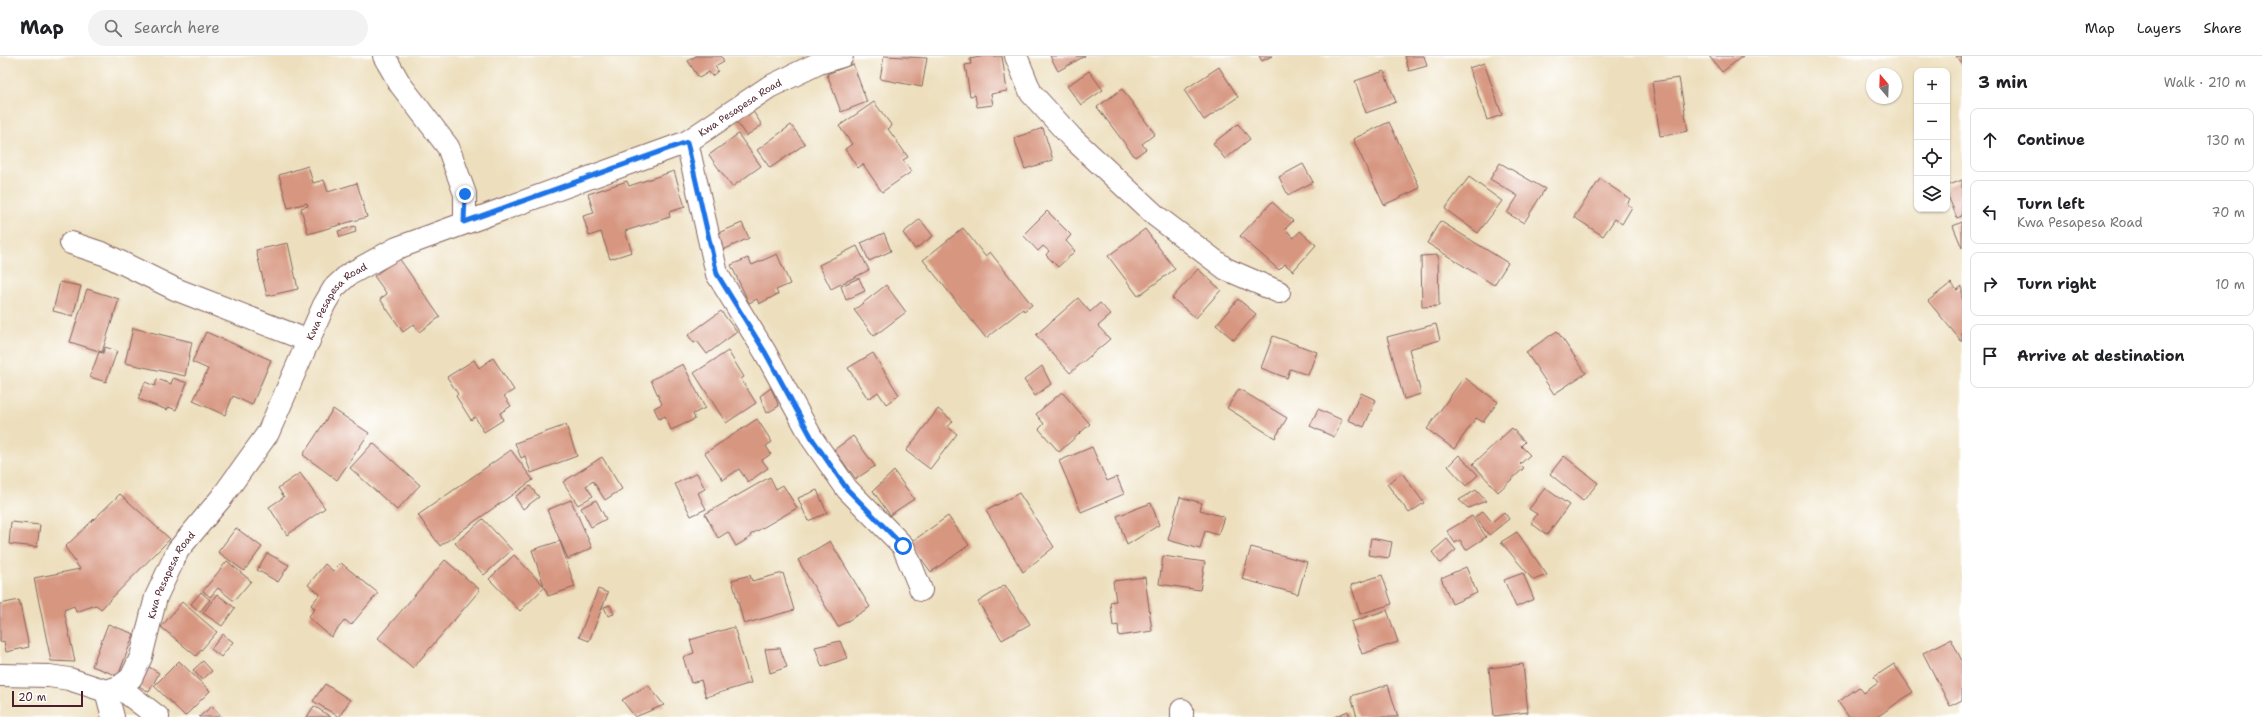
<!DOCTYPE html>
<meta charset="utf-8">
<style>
body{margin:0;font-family:"Shantell Sans",sans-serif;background:#f2f2f2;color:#202124}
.controls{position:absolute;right:12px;top:12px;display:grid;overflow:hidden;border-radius:8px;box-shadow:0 1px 3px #0004}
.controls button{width:36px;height:36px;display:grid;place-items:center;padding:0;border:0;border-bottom:1px solid #e0e0e0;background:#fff;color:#202124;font:20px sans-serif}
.compass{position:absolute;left:1866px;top:12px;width:36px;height:36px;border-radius:50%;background:#fff;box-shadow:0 1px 3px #0004;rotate:341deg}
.scale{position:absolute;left:12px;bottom:10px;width:71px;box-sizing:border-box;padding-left:4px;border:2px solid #4a1f2b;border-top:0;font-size:11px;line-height:14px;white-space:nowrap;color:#4a1f2b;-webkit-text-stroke:3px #fff;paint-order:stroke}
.stop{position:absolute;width:12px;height:12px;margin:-9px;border:3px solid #1a73e8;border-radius:50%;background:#fff}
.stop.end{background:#1a73e8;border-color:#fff;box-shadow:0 1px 4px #0008}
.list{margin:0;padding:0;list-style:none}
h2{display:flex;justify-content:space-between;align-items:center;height:52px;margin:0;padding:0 16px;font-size:17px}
h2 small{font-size:13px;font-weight:400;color:#757577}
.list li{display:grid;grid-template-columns:26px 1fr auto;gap:12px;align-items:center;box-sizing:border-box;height:64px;margin:0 8px 8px;padding:0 8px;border:1px solid #e0e0e0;border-radius:8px}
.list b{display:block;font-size:15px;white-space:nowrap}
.list p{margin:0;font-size:13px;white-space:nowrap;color:#757577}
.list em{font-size:13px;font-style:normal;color:#757577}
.icon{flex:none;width:22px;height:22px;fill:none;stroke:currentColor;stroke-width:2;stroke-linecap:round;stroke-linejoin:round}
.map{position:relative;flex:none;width:1962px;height:661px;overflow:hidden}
header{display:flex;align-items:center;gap:24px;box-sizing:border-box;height:56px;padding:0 20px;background:#fff;border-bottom:1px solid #e0e0e0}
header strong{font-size:19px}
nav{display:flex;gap:22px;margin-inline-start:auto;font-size:14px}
.search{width:280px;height:36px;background:#f2f2f2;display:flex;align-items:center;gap:10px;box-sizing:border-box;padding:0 14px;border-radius:22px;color:#757577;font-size:15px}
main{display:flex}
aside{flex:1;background:#fff}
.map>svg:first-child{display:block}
.building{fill:#d79680}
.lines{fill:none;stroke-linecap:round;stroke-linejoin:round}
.minor-casing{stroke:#83625e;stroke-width:24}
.minor{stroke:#fff;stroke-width:22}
.route{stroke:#1a73e8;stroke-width:5}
.labels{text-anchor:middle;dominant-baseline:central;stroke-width:3;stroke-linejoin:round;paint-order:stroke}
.street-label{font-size:10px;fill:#4a1f2b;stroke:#fff}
</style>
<header>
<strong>Map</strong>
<div class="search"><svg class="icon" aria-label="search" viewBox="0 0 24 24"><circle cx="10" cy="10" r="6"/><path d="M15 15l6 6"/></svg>Search here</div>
<nav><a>Map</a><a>Layers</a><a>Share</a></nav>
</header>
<main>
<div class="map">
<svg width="1962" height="661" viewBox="0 0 1962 661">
<rect width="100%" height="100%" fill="#fff"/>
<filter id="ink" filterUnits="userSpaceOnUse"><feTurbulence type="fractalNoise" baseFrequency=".025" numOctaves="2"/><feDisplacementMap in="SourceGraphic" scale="8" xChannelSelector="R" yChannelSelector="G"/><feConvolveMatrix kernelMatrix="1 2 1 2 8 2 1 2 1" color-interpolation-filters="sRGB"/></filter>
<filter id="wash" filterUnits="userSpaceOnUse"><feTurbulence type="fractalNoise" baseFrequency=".012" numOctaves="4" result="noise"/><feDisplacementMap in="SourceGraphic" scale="16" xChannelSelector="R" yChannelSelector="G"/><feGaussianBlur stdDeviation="0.9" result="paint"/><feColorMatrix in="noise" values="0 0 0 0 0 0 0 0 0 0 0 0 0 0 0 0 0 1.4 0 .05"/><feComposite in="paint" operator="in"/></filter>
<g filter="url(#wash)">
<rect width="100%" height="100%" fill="#eddfbd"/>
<g id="blocks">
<path class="building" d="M 696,0 L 721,0 L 724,5 L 715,10 L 718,15 L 712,20 L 709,16 L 699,22 L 688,5 Z
M 884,0 L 927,2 L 922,31 L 880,23 Z
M 985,0 L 1002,0 L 1007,35 L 991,38 L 993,49 L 977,51 L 975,39 L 970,40 L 965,9 L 971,8 L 970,3 Z
M 1050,0 L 1085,0 L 1058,15 Z
M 1259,0 L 1272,0 L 1262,5 Z
M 1405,0 L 1424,0 L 1427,10 L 1409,15 Z
M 1709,0 L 1743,0 L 1722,16 Z
M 1956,0 L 1962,0 L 1962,9 Z
M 1484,7 L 1502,59 L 1487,64 L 1469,12 Z
M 853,8 L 867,46 L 841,56 L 827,18 Z
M 1219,11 L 1238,41 L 1204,64 L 1184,34 Z
M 1089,15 L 1103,34 L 1081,49 L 1067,30 Z
M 1384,15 L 1396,46 L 1366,57 L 1355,25 Z
M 1679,22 L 1688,75 L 1660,80 L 1652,26 Z
M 1122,33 L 1155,78 L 1142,88 L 1146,93 L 1135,101 L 1097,51 Z
M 874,46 L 892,70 L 888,73 L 908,101 L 903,104 L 911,116 L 882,136 L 863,108 L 858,112 L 845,93 L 852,88 L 839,70 Z
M 752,54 L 762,69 L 746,80 L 736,65 Z
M 1389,66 L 1420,132 L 1384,149 L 1353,83 Z
M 1238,68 L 1250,83 L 1225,103 L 1213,87 Z
M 791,69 L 805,88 L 770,112 L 757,94 Z
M 1043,72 L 1053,104 L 1025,113 L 1014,82 Z
M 738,78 L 761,110 L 732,131 L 709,99 Z
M 1500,107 L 1545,133 L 1524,167 L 1507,157 L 1518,140 L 1490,123 Z
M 1303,108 L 1313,126 L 1288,139 L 1279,121 Z
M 308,110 L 313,127 L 324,124 L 328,136 L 357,127 L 367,161 L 308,178 L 301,152 L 308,150 L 307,147 L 288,152 L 279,119 Z
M 674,115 L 685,151 L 669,156 L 670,161 L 625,175 L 632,196 L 610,203 L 601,176 L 589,180 L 583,160 L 594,157 L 588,138 L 627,125 L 629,130 Z
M 1469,121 L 1502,145 L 1478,177 L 1445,153 Z
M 1600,123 L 1630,143 L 1627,148 L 1632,151 L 1622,168 L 1615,163 L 1603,180 L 1574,161 Z
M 1962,124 L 1962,160 L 1957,162 L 1947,137 L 1947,130 Z
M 1272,146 L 1293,165 L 1285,173 L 1294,182 L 1300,175 L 1316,189 L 1293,215 L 1285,208 L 1279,214 L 1240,180 Z
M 1047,155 L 1071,179 L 1066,185 L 1075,195 L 1058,211 L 1046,199 L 1049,195 L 1043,190 L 1038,195 L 1023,179 Z
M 920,163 L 933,180 L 915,193 L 903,177 Z
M 1440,165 L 1508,207 L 1494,229 L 1427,187 Z
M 1962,166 L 1962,192 L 1953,170 Z
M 742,167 L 749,182 L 723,194 L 716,178 Z
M 355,170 L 356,176 L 340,181 L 338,175 Z
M 963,172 L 985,200 L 990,196 L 1032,249 L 1024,255 L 1023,253 L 986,282 L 923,204 Z
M 1145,173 L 1175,213 L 1138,240 L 1108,200 Z
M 884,177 L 891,195 L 869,205 L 861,187 Z
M 288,187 L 298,233 L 267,240 L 256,194 Z
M 857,190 L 869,214 L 831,233 L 819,209 Z
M 777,198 L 790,228 L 776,234 L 778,238 L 759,248 L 757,243 L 749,247 L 731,209 L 748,202 L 752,209 Z
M 1438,199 L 1439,250 L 1422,251 L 1421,200 Z
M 399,202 L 440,261 L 419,276 L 414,268 L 403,276 L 380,243 L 387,238 L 374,220 Z
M 1198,213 L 1221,234 L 1196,262 L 1172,242 Z
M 859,222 L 865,235 L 846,244 L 841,230 Z
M 60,226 L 81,230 L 73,260 L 53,255 Z
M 1951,227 L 1957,234 L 1962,230 L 1962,286 L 1928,245 Z
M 886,229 L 906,256 L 874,280 L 854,254 Z
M 87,233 L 119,243 L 102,296 L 70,286 Z
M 1078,242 L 1090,256 L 1100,247 L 1111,259 L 1098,270 L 1110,283 L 1070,317 L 1036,279 Z
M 1238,243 L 1256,258 L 1234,284 L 1216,269 Z
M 721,255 L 737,276 L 707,298 L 697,285 L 694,287 L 688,279 Z
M 1436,268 L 1440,284 L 1409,293 L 1421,338 L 1404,343 L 1387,281 Z
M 133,272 L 192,286 L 185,320 L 125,307 Z
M 1557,275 L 1586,317 L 1554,338 L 1526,296 Z
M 206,276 L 271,304 L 252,349 L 233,340 L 225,359 L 193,345 L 208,313 L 192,306 Z
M 1273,280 L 1317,296 L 1308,319 L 1290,313 L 1287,322 L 1261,312 Z
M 105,291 L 117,295 L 106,326 L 90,321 L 99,296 L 103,297 Z
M 728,295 L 744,321 L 741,323 L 756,347 L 726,367 L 694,317 Z
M 873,297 L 899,339 L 886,348 L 878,336 L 868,343 L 848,312 Z
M 493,302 L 514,334 L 504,340 L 511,350 L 500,357 L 503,364 L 484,376 L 475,361 L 471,364 L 456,340 L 458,338 L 447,321 L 474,304 L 479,312 Z
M 683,308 L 705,352 L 693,358 L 695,363 L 671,374 L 665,360 L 659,363 L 654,352 L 662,348 L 651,324 Z
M 1042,310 L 1051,328 L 1035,340 L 1024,324 Z
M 1464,321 L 1498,346 L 1483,366 L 1476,362 L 1454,393 L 1427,373 Z
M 173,322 L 187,327 L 176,354 L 169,351 L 167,354 L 138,343 L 145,326 L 155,330 L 157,323 L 171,328 Z
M 771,332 L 779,350 L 767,357 L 760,340 Z
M 1239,333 L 1287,362 L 1275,382 L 1227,352 Z
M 1062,336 L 1090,368 L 1059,396 L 1039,373 L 1044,368 L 1036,358 Z
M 1361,337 L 1376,344 L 1364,371 L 1348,364 Z
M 333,353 L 369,377 L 337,424 L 303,399 Z
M 938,353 L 953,365 L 948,371 L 957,378 L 930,413 L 906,395 Z
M 1318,353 L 1342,364 L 1334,381 L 1310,370 Z
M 757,363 L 772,386 L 766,390 L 771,398 L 762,404 L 768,412 L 748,426 L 739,413 L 723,424 L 705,397 Z
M 566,369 L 577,400 L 531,417 L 525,400 L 521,402 L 515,387 Z
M 1512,372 L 1525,386 L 1521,390 L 1530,399 L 1520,408 L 1524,412 L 1498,436 L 1473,408 Z
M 853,380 L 875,410 L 856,423 L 834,394 Z
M 373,387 L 420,429 L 397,454 L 350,412 Z
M 1092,391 L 1107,425 L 1117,421 L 1124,438 L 1081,456 L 1059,405 Z
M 511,394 L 533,424 L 440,490 L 418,459 Z
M 1459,399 L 1478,419 L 1466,430 L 1448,410 Z
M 1564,400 L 1598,427 L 1583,445 L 1550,418 Z
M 602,401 L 622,433 L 605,444 L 593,425 L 586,430 L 593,440 L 578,449 L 563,426 Z
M 894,415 L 914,443 L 890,459 L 873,435 Z
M 300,417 L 325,452 L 287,479 L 269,451 L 284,441 L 278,432 Z
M 697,417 L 705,433 L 698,437 L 706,453 L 691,460 L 675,428 Z
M 1402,417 L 1424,447 L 1409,457 L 1387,428 Z
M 770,421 L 776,433 L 783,429 L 797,452 L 750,479 L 751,481 L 736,490 L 728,476 L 718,482 L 705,458 Z
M 530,430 L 539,441 L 523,453 L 515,441 Z
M 1545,432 L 1569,449 L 1547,479 L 1531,467 L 1537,458 L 1529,453 Z
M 817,434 L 827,457 L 808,465 L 798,442 Z
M 1476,434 L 1486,445 L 1468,452 L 1459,444 Z
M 1019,437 L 1054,491 L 1023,516 L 986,455 Z
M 120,438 L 170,483 L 101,553 L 96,549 L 76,556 L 74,550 L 64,554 L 75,606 L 51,605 L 34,522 L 80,513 L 65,491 Z
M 1180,441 L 1202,447 L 1200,454 L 1224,461 L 1218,479 L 1205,475 L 1200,493 L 1168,484 Z
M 571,444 L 592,492 L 568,503 L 547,454 Z
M 596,444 L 606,463 L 591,471 L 581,452 Z
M 1151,447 L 1159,469 L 1127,489 L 1117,460 Z
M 1483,455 L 1492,466 L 1504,456 L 1509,463 L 1489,479 L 1475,461 Z
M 948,460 L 969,489 L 931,516 L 910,487 Z
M 1472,460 L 1486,481 L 1466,494 L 1460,484 L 1455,487 L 1447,475 Z
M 483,463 L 512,494 L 484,519 L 455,487 Z
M 11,466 L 40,469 L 37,491 L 9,488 Z
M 236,472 L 262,491 L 244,515 L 218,496 Z
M 1517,476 L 1547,519 L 1533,524 L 1501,486 Z
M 1371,482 L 1392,486 L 1389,502 L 1368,499 Z
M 1447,483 L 1456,494 L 1440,507 L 1432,496 Z
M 560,485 L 575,531 L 548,540 L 545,531 L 520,555 L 489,523 L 514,499 L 544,530 L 532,494 Z
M 830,485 L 870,551 L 838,571 L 798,504 Z
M 1251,491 L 1307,506 L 1298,538 L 1242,523 Z
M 267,497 L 289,509 L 278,526 L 257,514 Z
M 1163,500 L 1205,506 L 1200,534 L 1159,528 Z
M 445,504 L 480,534 L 413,612 L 378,582 Z
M 227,505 L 251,525 L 234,545 L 218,532 L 210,541 L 203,535 Z
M 341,507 L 378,537 L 351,569 L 345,564 L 331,581 L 308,561 L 315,553 L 311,549 L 320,538 L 308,529 L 325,508 L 333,515 Z
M 1466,511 L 1477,537 L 1452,548 L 1441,522 Z
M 783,517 L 794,554 L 744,568 L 732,524 L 750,519 L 752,525 Z
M 1523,517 L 1534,543 L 1516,551 L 1504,524 Z
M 1382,519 L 1392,548 L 1360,558 L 1351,529 Z
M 1145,521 L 1152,575 L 1119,580 L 1118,569 L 1113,570 L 1110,546 L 1116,545 L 1113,525 Z
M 1005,529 L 1030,568 L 1002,584 L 978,546 Z
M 598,533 L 608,537 L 589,585 L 579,581 Z
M 201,536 L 210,544 L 200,556 L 191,548 Z
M 217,538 L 235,552 L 222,570 L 203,557 Z
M 19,544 L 29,591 L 6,596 L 4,585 L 0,586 L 0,548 Z
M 182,546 L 217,576 L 196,600 L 161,571 Z
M 610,549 L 614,558 L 608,560 L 604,551 Z
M 1387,554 L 1398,586 L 1362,598 L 1351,566 Z
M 108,568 L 134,578 L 118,620 L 92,610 Z
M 734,571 L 751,627 L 706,641 L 701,624 L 691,627 L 683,601 L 694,597 L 690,584 Z
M 223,578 L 233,586 L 221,601 L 211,593 Z
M 1951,583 L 1962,605 L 1962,644 L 1950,650 L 1923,597 Z
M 840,585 L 847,602 L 822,611 L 815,591 Z
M 780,592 L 787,611 L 770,617 L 765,593 Z
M 179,605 L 210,635 L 185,660 L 154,630 Z
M 203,605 L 212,615 L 202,624 L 193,614 Z
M 144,608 L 159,617 L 149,636 L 134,627 Z
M 1523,608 L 1528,656 L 1494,660 L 1489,612 Z
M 1894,608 L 1913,636 L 1877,661 L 1849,661 L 1838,646 L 1859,631 L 1864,637 L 1878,627 L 1874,621 Z
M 325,628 L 350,644 L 339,661 L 313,645 Z
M 648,629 L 664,649 L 635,661 L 622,644 Z
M 1388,629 L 1398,661 L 1357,661 L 1351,640 Z
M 212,650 L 222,661 L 199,661 Z
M 314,650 L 331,661 L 307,661 Z
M 1348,655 L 1350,661 L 1334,661 Z"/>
</g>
</g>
<g filter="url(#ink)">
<use href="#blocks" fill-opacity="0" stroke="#83625e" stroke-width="1"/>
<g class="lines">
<defs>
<g id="minor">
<path d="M 384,0 L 400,28 L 448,91 L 465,138 L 465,166"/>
<path d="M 1016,0 L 1031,37 L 1071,81 L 1156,160 L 1226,213 L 1279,236"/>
<path d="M 687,86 L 717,218 L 765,296 L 813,384 L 847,433 L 903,490 L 921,534"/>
<path d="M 71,187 L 104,198 L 175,233 L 309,285"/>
<path id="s1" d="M 0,619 L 49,620 L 69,623 L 106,635 L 119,631 L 131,622 L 141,601 L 156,541 L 178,494 L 222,441 L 268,377 L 324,249 L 334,232 L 348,219 L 397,192 L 687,86 L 769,31 L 819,7 L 842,0"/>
<path d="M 119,631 L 158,661"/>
<path d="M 106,635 L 113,661"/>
<path d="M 1182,661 L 1182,654"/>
</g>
</defs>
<use href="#minor" class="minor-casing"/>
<use href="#minor" class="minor"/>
</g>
</g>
<g class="lines" filter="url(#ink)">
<path class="route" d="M 465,138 L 464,166 L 687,86 L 717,218 L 765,296 L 813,384 L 847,433 L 903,490"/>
</g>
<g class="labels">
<g class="street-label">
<text stroke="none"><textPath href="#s1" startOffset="1028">Kwa Pesapesa Road</textPath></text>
<text stroke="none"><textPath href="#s1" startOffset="572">Kwa Pesapesa Road</textPath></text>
<text stroke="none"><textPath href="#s1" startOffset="248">Kwa Pesapesa Road</textPath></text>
</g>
</g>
</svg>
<div class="controls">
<button>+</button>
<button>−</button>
<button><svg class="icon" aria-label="locate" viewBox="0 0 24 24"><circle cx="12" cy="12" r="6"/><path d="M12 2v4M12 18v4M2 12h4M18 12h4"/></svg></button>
<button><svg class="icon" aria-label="layers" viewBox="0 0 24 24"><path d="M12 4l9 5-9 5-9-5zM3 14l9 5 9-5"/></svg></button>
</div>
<svg class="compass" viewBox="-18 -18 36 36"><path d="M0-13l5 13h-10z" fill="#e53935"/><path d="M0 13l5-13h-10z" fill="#757577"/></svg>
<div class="scale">20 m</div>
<div class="stop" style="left:903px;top:490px"></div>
<div class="stop end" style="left:465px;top:138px"></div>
</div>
<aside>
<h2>3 min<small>Walk · 210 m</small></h2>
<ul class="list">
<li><svg class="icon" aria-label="ahead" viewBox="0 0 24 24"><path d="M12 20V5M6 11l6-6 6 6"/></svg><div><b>Continue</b></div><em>130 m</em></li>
<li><svg class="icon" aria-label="left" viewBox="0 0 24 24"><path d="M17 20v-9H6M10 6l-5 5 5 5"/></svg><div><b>Turn left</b><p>Kwa Pesapesa Road</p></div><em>70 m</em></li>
<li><svg class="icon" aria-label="right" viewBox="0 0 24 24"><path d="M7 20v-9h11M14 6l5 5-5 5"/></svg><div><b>Turn right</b></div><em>10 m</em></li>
<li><svg class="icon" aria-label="arrive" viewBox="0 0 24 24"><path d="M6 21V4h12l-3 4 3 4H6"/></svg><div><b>Arrive at destination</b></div></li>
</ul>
</aside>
</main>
